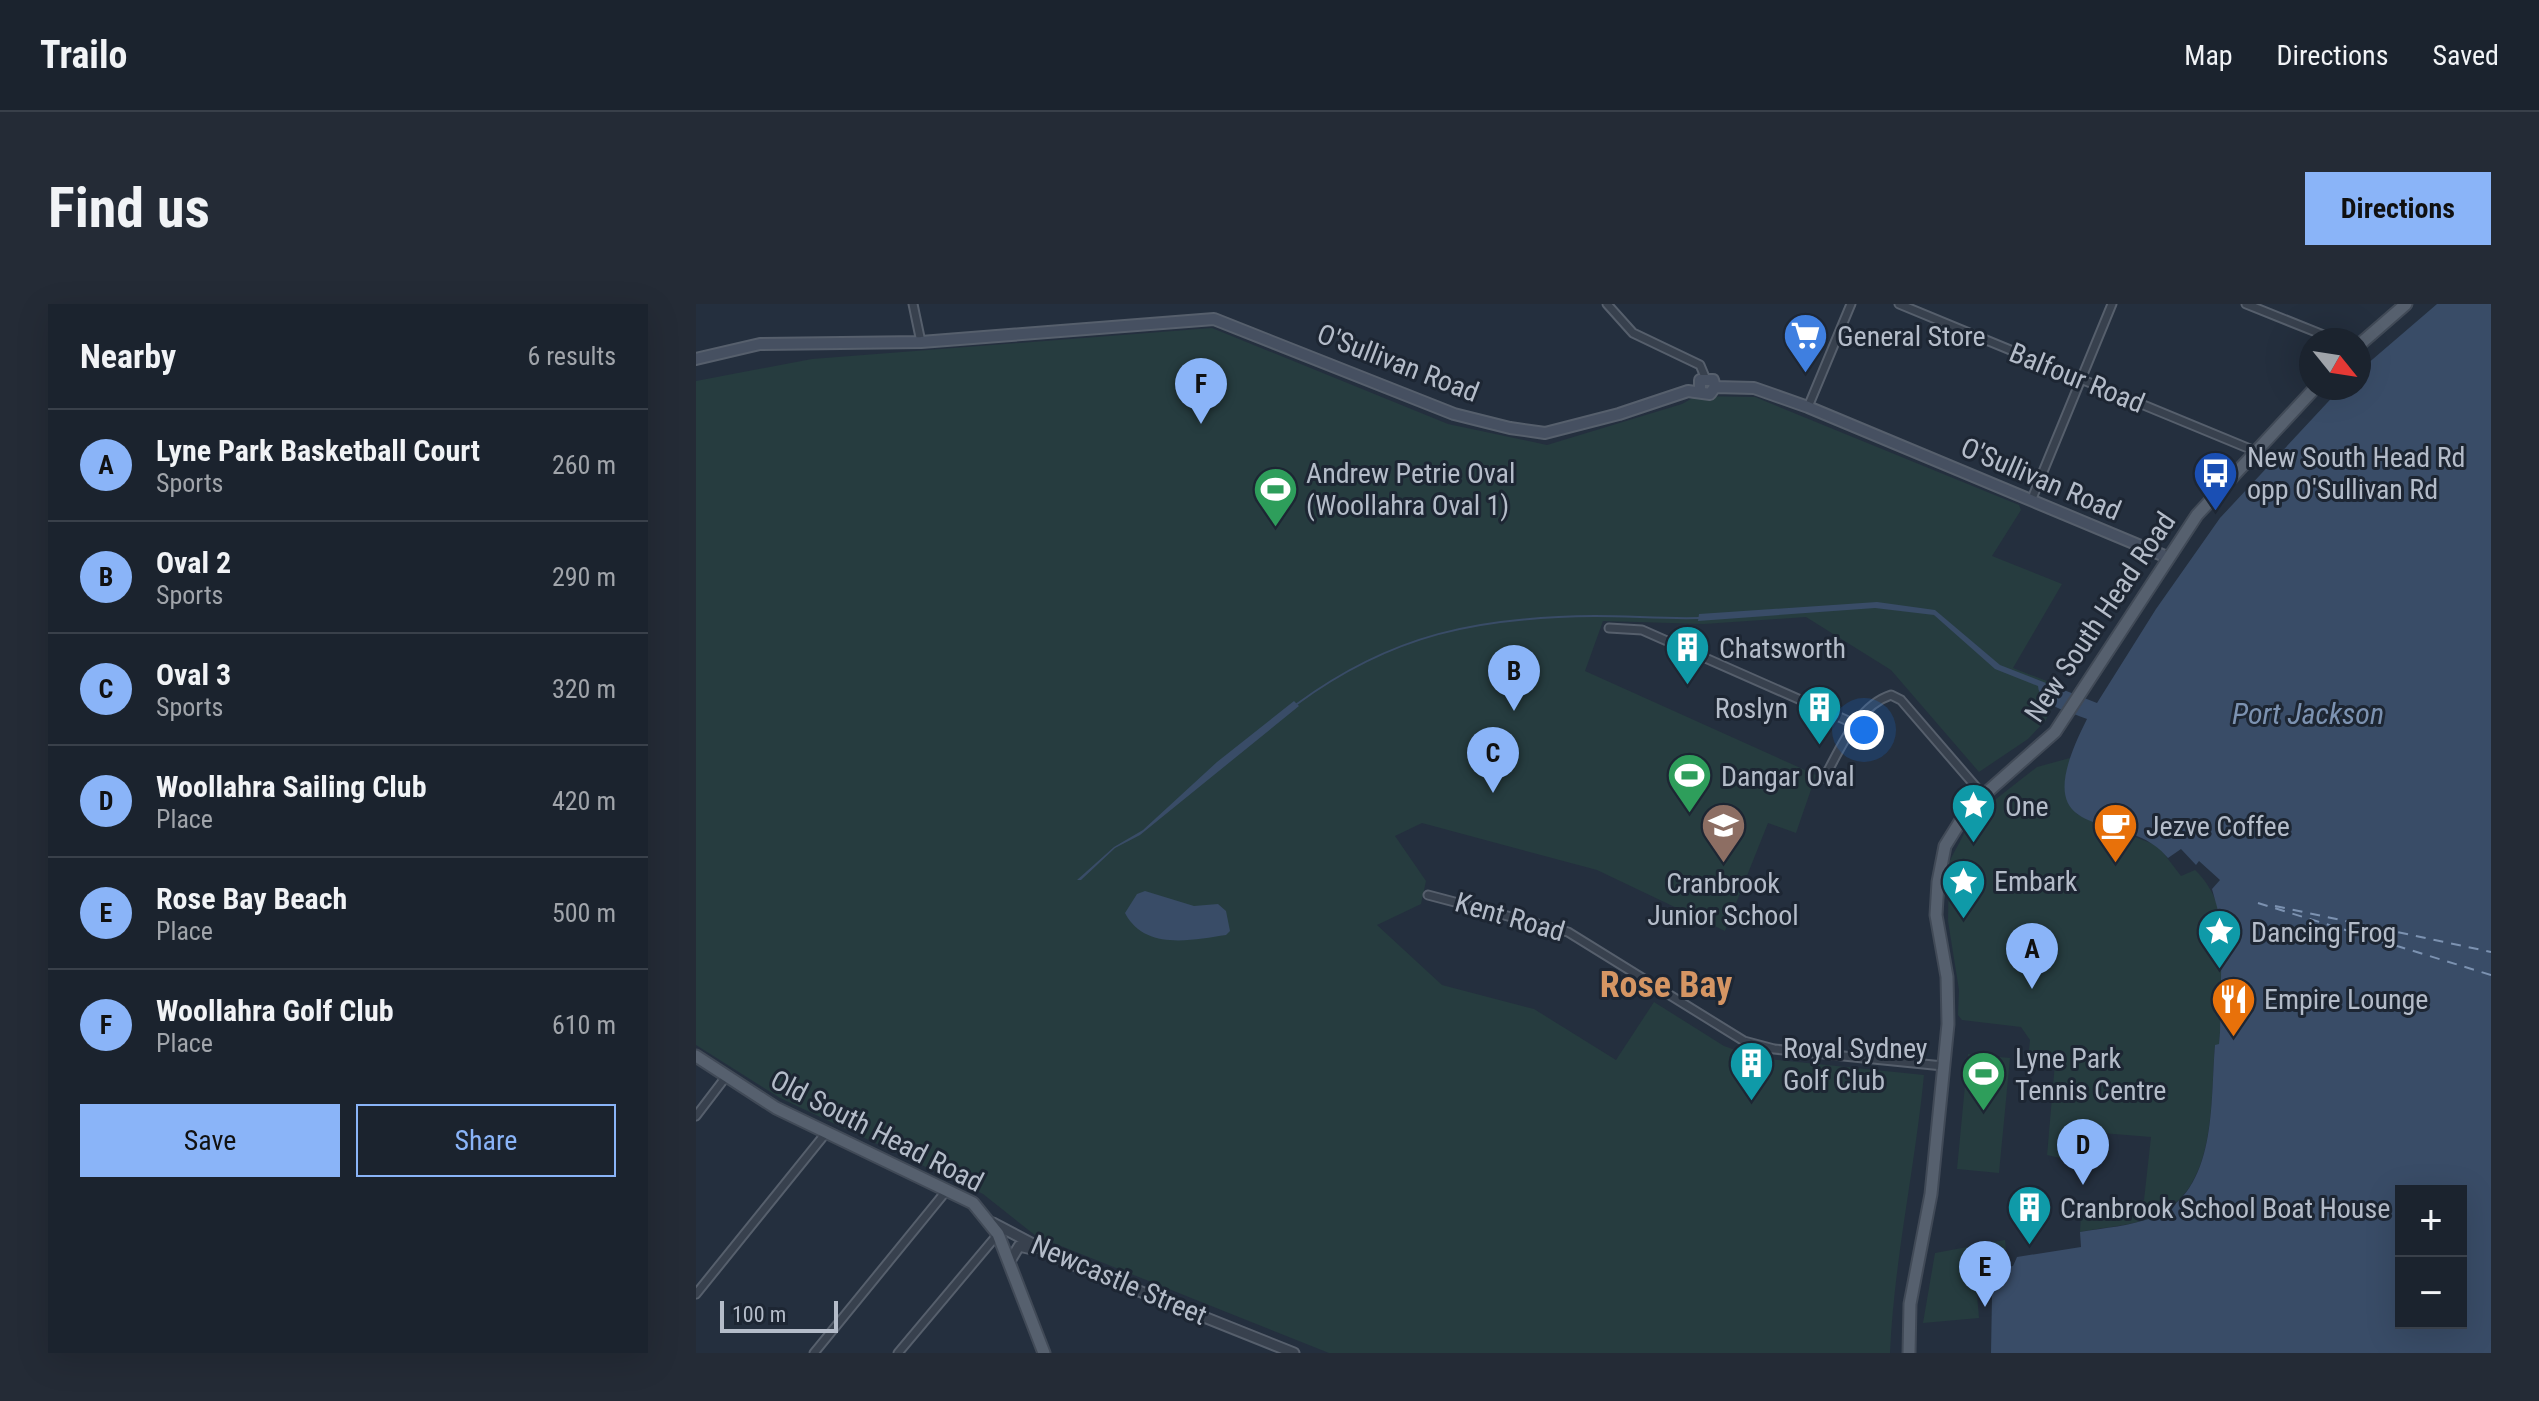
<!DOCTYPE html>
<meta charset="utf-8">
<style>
body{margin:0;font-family:"Roboto Condensed",sans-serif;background:#242b36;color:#f1f3f6}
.controls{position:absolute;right:24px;bottom:24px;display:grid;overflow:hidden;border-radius:0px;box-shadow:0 8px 32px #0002}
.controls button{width:72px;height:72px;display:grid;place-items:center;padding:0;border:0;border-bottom:2px solid #39404a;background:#1b232e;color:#f1f3f6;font:40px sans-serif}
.compass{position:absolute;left:1603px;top:24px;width:72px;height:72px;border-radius:50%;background:#1b232e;box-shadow:0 8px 32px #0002;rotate:120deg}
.scale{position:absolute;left:24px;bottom:20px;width:118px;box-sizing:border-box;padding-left:8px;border:4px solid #b4bcc9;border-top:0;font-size:22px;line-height:28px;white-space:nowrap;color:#b4bcc9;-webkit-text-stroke:6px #1d2633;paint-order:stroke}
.you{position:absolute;left:1168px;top:426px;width:28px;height:28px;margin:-20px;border:6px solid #fff;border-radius:50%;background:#1a73e8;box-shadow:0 0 0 12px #1a73e833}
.badge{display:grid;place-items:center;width:52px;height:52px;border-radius:50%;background:#8ab4f8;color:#111;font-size:26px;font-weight:700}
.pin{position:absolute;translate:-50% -66px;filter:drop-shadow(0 2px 4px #0008)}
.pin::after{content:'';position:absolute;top:42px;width:28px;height:24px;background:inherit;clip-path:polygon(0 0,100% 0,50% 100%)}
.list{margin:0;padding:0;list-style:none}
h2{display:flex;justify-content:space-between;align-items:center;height:104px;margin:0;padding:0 32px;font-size:34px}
h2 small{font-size:26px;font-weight:400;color:#a0a4aa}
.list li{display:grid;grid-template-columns:52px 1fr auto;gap:24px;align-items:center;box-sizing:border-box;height:112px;padding:0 32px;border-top:2px solid #39404a}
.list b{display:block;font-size:30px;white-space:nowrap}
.list p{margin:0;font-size:26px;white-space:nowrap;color:#a0a4aa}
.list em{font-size:26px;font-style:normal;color:#a0a4aa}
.actions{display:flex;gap:16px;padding:24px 32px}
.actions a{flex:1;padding:18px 0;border:2px solid #8ab4f8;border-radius:0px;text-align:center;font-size:28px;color:#8ab4f8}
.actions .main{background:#8ab4f8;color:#111}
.map{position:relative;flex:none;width:1795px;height:1049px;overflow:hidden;border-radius:0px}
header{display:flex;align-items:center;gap:48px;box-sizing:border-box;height:112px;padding:0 40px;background:#1b232e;border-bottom:2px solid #39404a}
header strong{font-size:38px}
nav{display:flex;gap:44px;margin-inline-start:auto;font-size:28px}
.intro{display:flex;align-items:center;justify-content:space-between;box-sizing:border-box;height:192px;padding:0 48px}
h1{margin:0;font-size:56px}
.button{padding:20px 36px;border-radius:0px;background:#8ab4f8;color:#111;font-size:28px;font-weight:700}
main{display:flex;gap:48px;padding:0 48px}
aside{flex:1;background:#1b232e;border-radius:0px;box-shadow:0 8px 32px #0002}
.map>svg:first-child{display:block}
.green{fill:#263c3f}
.water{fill:#394c67;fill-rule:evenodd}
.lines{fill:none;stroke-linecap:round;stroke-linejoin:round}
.stream{stroke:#394c67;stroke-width:2}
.ferry{stroke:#7c92b1;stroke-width:2;stroke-dasharray:10 8;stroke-linecap:butt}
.minor-casing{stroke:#565f6c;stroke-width:11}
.tertiary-casing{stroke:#565f6c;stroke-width:13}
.secondary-casing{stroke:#565f6c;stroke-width:14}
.primary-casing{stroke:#414a57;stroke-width:15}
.minor{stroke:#38414e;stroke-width:7}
.tertiary{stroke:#38414e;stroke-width:9}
.secondary{stroke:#465061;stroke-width:10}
.primary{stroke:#56606e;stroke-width:11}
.labels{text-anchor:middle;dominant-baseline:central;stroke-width:6;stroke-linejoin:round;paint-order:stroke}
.poi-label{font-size:28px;fill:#b4bcc9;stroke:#1d2633;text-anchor:start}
.street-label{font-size:28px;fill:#b4bcc9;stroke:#1d2633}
.water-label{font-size:30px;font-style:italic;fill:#7c92b1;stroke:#1d2633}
.district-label{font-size:36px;font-weight:bold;fill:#d59563;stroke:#1d2633}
</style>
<header>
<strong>Trailo</strong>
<nav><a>Map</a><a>Directions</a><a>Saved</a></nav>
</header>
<div class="intro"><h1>Find us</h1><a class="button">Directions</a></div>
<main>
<aside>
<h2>Nearby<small>6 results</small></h2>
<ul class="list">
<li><span class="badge">A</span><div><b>Lyne Park Basketball Court</b><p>Sports</p></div><em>260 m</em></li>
<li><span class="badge">B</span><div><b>Oval 2</b><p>Sports</p></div><em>290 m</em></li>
<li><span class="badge">C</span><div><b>Oval 3</b><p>Sports</p></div><em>320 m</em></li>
<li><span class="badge">D</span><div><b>Woollahra Sailing Club</b><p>Place</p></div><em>420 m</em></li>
<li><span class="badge">E</span><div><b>Rose Bay Beach</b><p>Place</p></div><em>500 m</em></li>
<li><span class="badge">F</span><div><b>Woollahra Golf Club</b><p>Place</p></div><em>610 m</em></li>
</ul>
<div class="actions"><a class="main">Save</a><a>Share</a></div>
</aside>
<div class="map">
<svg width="1795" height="1049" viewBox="0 0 1795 1049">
<rect width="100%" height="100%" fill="#242f3e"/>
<path class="green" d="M 516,24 L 752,120 L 851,141 L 986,100 L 1000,92 L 1059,93 L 1323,201 L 1325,206 L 1296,252 L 1366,280 L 1317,364 L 1366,383 L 1350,416 L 1332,435 L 1283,468 L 1195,366 L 1110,313 L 1008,320 L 907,317 L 889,367 L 1120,471 L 1100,529 L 1072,519 L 1029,627 L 901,566 L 726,519 L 699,532 L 730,577 L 725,600 L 681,621 L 746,681 L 838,705 L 920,756 L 958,698 L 1028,742 L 1063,754 L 1228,771 C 1219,864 1198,956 1194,1049 L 633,1049 L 340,932 L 287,890 L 84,794 L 0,741 L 0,77 L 116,55 Z
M 1374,454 L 1370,487 L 1381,510 L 1462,542 L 1485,572 L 1499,566 C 1541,605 1527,676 1524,728 L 1523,741 L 1519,741 C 1514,798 1522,887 1457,913 C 1435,922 1408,923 1384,928 L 1385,908 L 1448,896 L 1455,833 L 1381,827 L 1378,857 L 1351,851 L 1359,759 L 1332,756 L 1334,736 L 1325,723 L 1266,716 L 1262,711 L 1263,686 L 1252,617 L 1253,558 L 1277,513 L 1341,463 Z
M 1272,750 L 1314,754 L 1303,869 L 1261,865 Z
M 1309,936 L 1310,946 L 1278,953 L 1283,1014 L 1227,1019 L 1239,949 Z"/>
<path class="water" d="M 1741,0 L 1795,0 L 1795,1049 L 1295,1049 L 1296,992 L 1305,964 L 1317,962 L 1321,953 L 1385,943 L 1384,928 C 1408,924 1435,922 1458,913 C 1522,887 1514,798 1519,741 L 1523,740 L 1524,728 L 1526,621 L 1516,585 L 1524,576 L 1503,557 L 1500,561 L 1485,545 L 1472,554 C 1430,500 1322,550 1391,415 C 1375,408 1343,402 1342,382 L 1299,365 L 1238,311 L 1179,304 L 1002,317 L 1003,310 L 1181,298 L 1239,306 L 1304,361 L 1401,399 L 1460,305 L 1524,214 L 1644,85 L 1663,84 L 1663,67 ZM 1705,887 L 1765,887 L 1765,1019 L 1705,1019 Z
M 598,397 L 603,402 L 444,531 L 419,544 L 385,576 L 381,576 L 418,543 L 447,526 L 521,458 Z
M 449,587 L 498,602 L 522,600 L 530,607 L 534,627 L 530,631 C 496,636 449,647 429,609 L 441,590 Z"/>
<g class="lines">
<path class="stream" d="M 601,400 C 696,330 783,313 899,312 C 934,312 968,315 1003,314"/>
<path class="ferry" d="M 1562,599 L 1795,671
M 1579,602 L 1795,648"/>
<defs>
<path id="minor" d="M 217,0 L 225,38
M 911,0 L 937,29 L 1004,61 L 1009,73
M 1203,0 L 1559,147
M 1550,0 L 1640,36
M 1112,103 L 1155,0
M 1335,197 L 1416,0
M 913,324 L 946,326 L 1159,420
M 1128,474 C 1144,446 1161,402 1195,391 L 1205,396 L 1287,491
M 732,591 L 872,628 L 1048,737 L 1078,745 L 1247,762
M 0,812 L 29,774
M 0,990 L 130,829
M 118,1049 L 251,886
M 202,1049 L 302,930"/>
<path id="tertiary" d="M 297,919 L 373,959 L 598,1049
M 314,957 L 323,942 L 336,945"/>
<path id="secondary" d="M 0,55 L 64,40 L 225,38 L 518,15 L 758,110 L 814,124 L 849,129 L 923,110 L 992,87 L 1014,90 L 1019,83 L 1017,76 L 1004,76 L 1004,87
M 1019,83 L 1058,84 L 1112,103 L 1471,253"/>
<path id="primary" d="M 1663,41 L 1710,0
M 0,752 L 80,804 L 277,899 L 302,930 L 348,1049
M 1213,1049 L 1214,1000 L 1235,890 L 1252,720 L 1251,673 L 1240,611 L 1242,578 L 1249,542 L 1272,505 L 1359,428 L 1501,211 L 1619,84"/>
</defs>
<use href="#minor" class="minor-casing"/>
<use href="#tertiary" class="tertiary-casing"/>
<use href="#secondary" class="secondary-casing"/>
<use href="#primary" class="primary-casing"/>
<use href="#minor" class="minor"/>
<use href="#tertiary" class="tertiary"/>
<use href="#secondary" class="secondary"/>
<use href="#primary" class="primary"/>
</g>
<defs>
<symbol id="supermarket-pin" viewBox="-11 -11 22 30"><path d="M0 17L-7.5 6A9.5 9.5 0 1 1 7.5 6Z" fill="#3f7fe0" stroke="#1d2633"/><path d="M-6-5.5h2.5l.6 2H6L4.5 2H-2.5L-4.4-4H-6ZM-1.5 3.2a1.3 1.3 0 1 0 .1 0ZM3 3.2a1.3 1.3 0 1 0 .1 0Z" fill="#fff"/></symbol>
<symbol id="bus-pin" viewBox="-11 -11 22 30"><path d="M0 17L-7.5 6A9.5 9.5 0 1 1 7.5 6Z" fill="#1a4fb4" stroke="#1d2633"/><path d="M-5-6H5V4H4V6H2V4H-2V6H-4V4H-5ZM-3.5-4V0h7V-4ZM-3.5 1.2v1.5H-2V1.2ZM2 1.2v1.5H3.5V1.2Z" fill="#fff"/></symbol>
<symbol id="stadium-pin" viewBox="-11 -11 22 30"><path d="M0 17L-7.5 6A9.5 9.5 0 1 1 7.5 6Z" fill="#2e9e5b" stroke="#1d2633"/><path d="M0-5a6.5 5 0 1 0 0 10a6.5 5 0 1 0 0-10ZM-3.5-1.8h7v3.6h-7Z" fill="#fff"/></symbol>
<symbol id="building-pin" viewBox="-11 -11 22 30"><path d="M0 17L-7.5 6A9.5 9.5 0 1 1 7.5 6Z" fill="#0f9aa8" stroke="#1d2633"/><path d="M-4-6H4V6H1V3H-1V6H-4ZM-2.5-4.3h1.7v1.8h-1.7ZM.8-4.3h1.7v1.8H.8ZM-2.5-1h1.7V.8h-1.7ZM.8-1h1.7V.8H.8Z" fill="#fff"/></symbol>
<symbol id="sight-pin" viewBox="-11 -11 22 30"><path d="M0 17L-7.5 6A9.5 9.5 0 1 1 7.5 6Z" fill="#0f9aa8" stroke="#1d2633"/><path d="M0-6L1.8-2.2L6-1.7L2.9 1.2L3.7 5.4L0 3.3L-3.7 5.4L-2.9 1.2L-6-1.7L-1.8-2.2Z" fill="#fff"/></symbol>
<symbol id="school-pin" viewBox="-11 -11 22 30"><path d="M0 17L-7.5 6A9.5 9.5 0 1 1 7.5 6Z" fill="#8d6e63" stroke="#1d2633"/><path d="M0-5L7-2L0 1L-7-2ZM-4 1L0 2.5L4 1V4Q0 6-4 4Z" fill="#fff"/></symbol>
<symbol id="cafe-pin" viewBox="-11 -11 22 30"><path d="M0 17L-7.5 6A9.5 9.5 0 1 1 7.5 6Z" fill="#e8710a" stroke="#1d2633"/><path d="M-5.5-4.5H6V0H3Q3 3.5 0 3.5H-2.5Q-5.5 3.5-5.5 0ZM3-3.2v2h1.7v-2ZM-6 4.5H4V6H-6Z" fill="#fff"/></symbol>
<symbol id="restaurant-pin" viewBox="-11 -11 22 30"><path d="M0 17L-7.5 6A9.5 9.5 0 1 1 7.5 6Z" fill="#e8710a" stroke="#1d2633"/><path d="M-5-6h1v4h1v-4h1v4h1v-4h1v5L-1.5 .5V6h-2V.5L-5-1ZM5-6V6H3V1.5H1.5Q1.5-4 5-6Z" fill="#fff"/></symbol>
</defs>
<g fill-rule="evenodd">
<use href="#supermarket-pin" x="1084" y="6" width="51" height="69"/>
<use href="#bus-pin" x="1494" y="144" width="51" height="69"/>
<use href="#stadium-pin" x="554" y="160" width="51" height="69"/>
<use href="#building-pin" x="966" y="318" width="51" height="69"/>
<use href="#building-pin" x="1098" y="378" width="51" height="69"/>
<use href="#stadium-pin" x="968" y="446" width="51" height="69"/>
<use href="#sight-pin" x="1252" y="476" width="51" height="69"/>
<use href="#school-pin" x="1002" y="496" width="51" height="69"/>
<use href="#cafe-pin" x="1394" y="496" width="51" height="69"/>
<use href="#sight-pin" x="1242" y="552" width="51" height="69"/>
<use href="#sight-pin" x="1498" y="602" width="51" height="69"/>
<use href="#restaurant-pin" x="1512" y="670" width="51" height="69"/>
<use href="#building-pin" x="1030" y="734" width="51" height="69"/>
<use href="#stadium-pin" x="1262" y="744" width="51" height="69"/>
<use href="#building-pin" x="1308" y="878" width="51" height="69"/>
</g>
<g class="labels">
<g class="poi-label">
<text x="1141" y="32">General Store</text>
<text x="1551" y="153">New South Head Rd<tspan x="1551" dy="32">opp O'Sullivan Rd</tspan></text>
<text x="610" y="169">Andrew Petrie Oval<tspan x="610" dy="32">(Woollahra Oval 1)</tspan></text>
<text x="1023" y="344">Chatsworth</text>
<text x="1092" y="404" text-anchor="end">Roslyn</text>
<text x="1025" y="472">Dangar Oval</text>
<text x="1309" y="502">One</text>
<text x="1450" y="522">Jezve Coffee</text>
<text x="1298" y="577">Embark</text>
<text x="1027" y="579" text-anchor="middle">Cranbrook<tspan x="1027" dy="32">Junior School</tspan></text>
<text x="1555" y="628">Dancing Frog</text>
<text x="1568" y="695">Empire Lounge</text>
<text x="1087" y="744">Royal Sydney<tspan x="1087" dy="32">Golf Club</tspan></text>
<text x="1319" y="754">Lyne Park<tspan x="1319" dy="32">Tennis Centre</tspan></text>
<text x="1364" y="904">Cranbrook School Boat House</text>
</g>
<g class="street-label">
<text transform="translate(702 59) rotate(21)">O'Sullivan Road</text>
<text transform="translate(1381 74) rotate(22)">Balfour Road</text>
<text transform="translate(1345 175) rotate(23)">O'Sullivan Road</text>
<text transform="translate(1404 313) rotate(-56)">New South Head Road</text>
<text transform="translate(814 613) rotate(16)">Kent Road</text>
<text transform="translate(181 827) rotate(27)">Old South Head Road</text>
<text transform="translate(423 976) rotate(23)">Newcastle Street</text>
</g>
<g class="water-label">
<text x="1612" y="409">Port Jackson</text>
</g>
<g class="district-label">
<text x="970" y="681">Rose Bay</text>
</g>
</g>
</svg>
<div class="controls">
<button>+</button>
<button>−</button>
</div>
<svg class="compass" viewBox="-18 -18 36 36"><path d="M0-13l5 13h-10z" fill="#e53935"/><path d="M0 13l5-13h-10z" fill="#a0a4aa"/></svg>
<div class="scale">100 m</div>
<div class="you"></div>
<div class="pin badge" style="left:1336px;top:685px">A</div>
<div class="pin badge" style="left:818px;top:407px">B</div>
<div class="pin badge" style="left:797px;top:489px">C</div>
<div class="pin badge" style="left:1387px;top:881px">D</div>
<div class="pin badge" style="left:1289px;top:1003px">E</div>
<div class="pin badge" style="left:505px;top:120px">F</div>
</div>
</main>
